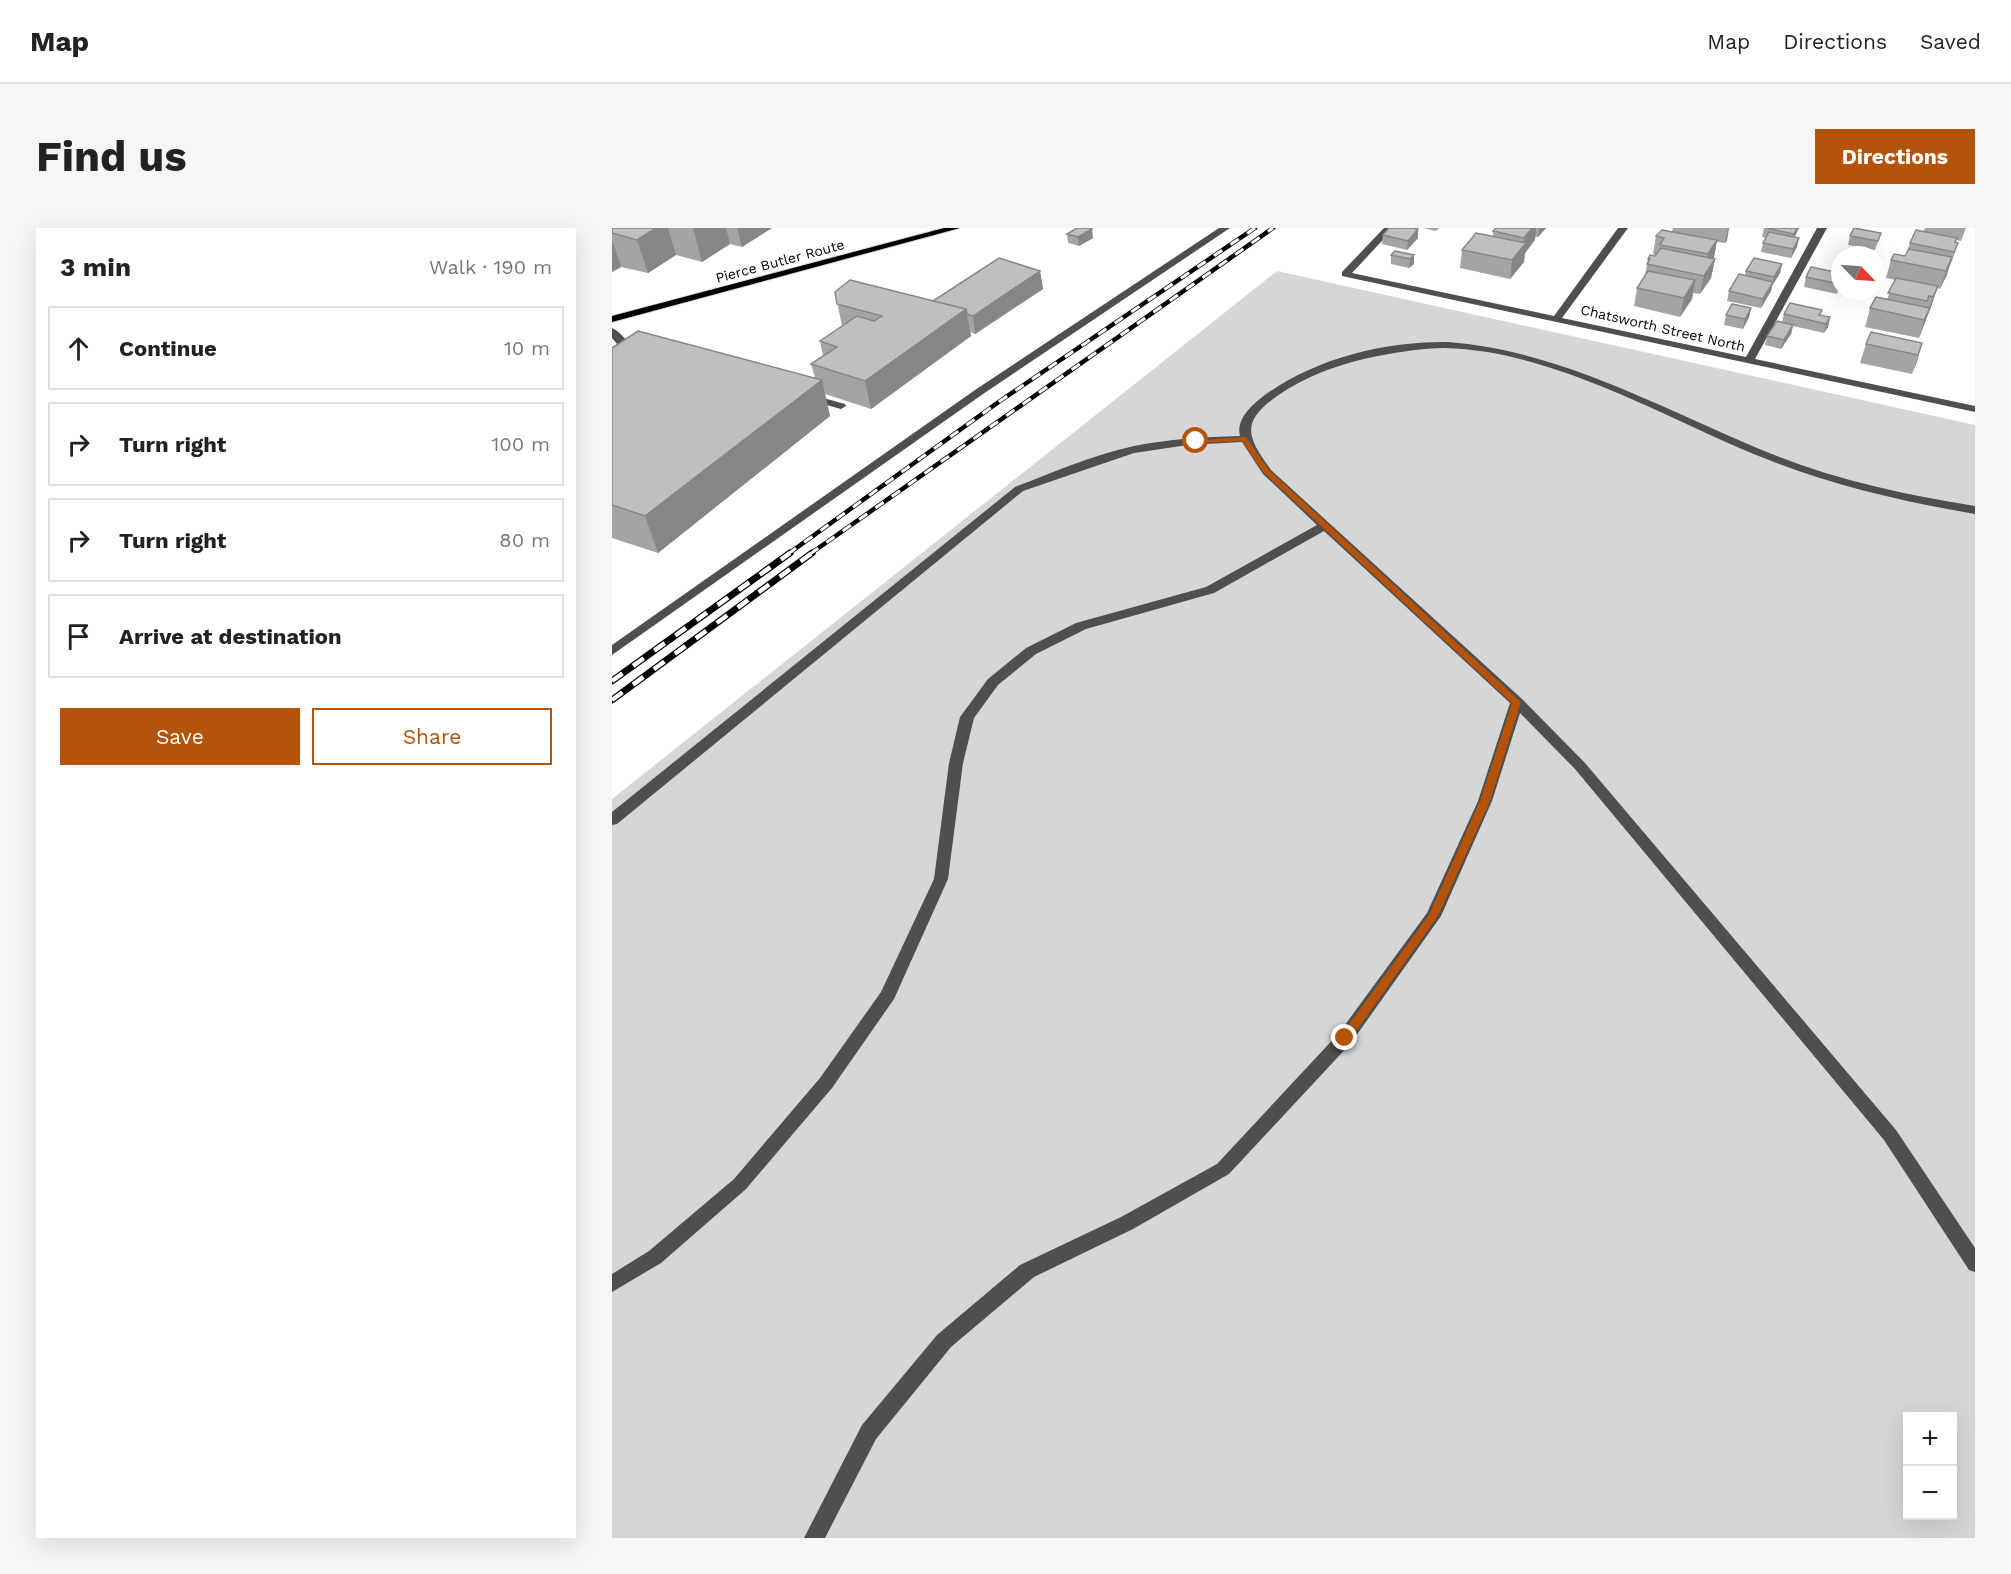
<!DOCTYPE html>
<meta charset="utf-8">
<style>
body{margin:0;font-family:"Work Sans",sans-serif;background:#f6f6f6;color:#222}
.controls{position:absolute;right:18px;bottom:18px;display:grid;overflow:hidden;border-radius:0px;box-shadow:0 6px 24px #0002}
.controls button{width:54px;height:54px;display:grid;place-items:center;padding:0;border:0;border-bottom:2px solid #e0e0e0;background:#fff;color:#222;font:30px sans-serif}
.compass{position:absolute;left:1219px;top:18px;width:54px;height:54px;border-radius:50%;background:#fff;box-shadow:0 6px 24px #0002;rotate:115deg}
.stop{position:absolute;width:18px;height:18px;margin:-14px;border:4px solid #b45309;border-radius:50%;background:#fff}
.stop.end{background:#b45309;border-color:#fff;box-shadow:0 2px 6px #0008}
.list{margin:0;padding:0;list-style:none}
h2{display:flex;justify-content:space-between;align-items:center;height:78px;margin:0;padding:0 24px;font-size:26px}
h2 small{font-size:20px;font-weight:400;color:#767676}
.list li{display:grid;grid-template-columns:39px 1fr auto;gap:18px;align-items:center;box-sizing:border-box;height:84px;margin:0 12px 12px;padding:0 12px;border:2px solid #e0e0e0;border-radius:0px}
.list b{display:block;font-size:22px;white-space:nowrap}
.list em{font-size:20px;font-style:normal;color:#767676}
.actions{display:flex;gap:12px;padding:18px 24px}
.actions a{flex:1;padding:14px 0;border:2px solid #b45309;border-radius:0px;text-align:center;font-size:21px;color:#b45309}
.actions .main{background:#b45309;color:#fff}
.icon{flex:none;width:33px;height:33px;fill:none;stroke:currentColor;stroke-width:2;stroke-linecap:round;stroke-linejoin:round}
.map{position:relative;flex:none;width:1363px;height:1310px;overflow:hidden;border-radius:0px}
header{display:flex;align-items:center;gap:36px;box-sizing:border-box;height:84px;padding:0 30px;background:#fff;border-bottom:2px solid #e0e0e0}
header strong{font-size:28px}
nav{display:flex;gap:33px;margin-inline-start:auto;font-size:21px}
.intro{display:flex;align-items:center;justify-content:space-between;box-sizing:border-box;height:144px;padding:0 36px}
h1{margin:0;font-size:42px}
.button{padding:15px 27px;border-radius:0px;background:#b45309;color:#fff;font-size:21px;font-weight:700}
main{display:flex;gap:36px;padding:0 36px}
aside{flex:1;background:#fff;border-radius:0px;box-shadow:0 6px 24px #0002}
.map>svg:first-child{display:block}
.green{fill:#d6d6d6;fill-rule:evenodd}
.lines{fill:none;stroke-linecap:round;stroke-linejoin:round}
.major-casing{stroke:#dbdbdb;stroke-width:2}
.minor{fill:#4f4f4f;fill-rule:evenodd}
.major{fill:#000;fill-rule:evenodd}
.rail-far1-casing{stroke:#000;stroke-width:4.5}
.rail-casing{stroke:#000;stroke-width:7}
.rail-far1{stroke:#fff;stroke-width:3;stroke-dasharray:10;stroke-linecap:butt}
.rail{stroke:#fff;stroke-width:4.5;stroke-dasharray:13;stroke-linecap:butt}
.wall{fill:#a4a4a4}
.shaded-wall{fill:#868686}
.building{fill:#bfbfbf;stroke:#868686;stroke-width:1.5}
.route{fill:#b45309}
.labels{text-anchor:middle;dominant-baseline:central;stroke-width:4.5;stroke-linejoin:round;paint-order:stroke}
.far-street-label{font-size:14px;fill:#000;stroke:#fff}
</style>
<header>
<strong>Map</strong>
<nav><a>Map</a><a>Directions</a><a>Saved</a></nav>
</header>
<div class="intro"><h1>Find us</h1><a class="button">Directions</a></div>
<main>
<aside>
<h2>3 min<small>Walk · 190 m</small></h2>
<ul class="list">
<li><svg class="icon" aria-label="ahead" viewBox="0 0 24 24"><path d="M12 20V5M6 11l6-6 6 6"/></svg><div><b>Continue</b></div><em>10 m</em></li>
<li><svg class="icon" aria-label="right" viewBox="0 0 24 24"><path d="M7 20v-9h11M14 6l5 5-5 5"/></svg><div><b>Turn right</b></div><em>100 m</em></li>
<li><svg class="icon" aria-label="right" viewBox="0 0 24 24"><path d="M7 20v-9h11M14 6l5 5-5 5"/></svg><div><b>Turn right</b></div><em>80 m</em></li>
<li><svg class="icon" aria-label="arrive" viewBox="0 0 24 24"><path d="M6 21V4h12l-3 4 3 4H6"/></svg><div><b>Arrive at destination</b></div></li>
</ul>
<div class="actions"><a class="main">Save</a><a>Share</a></div>
</aside>
<div class="map">
<svg width="1363" height="1310" viewBox="0 0 1363 1310">
<rect width="100%" height="100%" fill="#fff"/>
<path class="green" d="M 665,43 L 1363,197 L 1363,1310 L 0,1310 L 0,571 ZM 1296,1188 L 1340,1188 L 1340,1288 L 1296,1288 Z"/>
<g class="lines">
<defs>
<path id="major" d="M 332,0 L 348,0 L 0,94 L 0,88 Z"/>
</defs>
<use href="#major" class="major-casing"/>
<path class="minor" d="M 607,0 L 618,0 L 371,166 L 0,427 L 0,417 L 363,162 Z
M 772,0 L 782,0 L 740,45 L 942,88 L 1006,0 L 1016,0 L 950,90 L 1134,129 L 1205,0 L 1215,0 L 1143,131 L 1363,178 L 1363,184 L 730,48 L 730,44 Z
M 0,100 C 13,106 13,117 30,121 L 30,125 L 10,122 L 0,110 Z
M 836,114 C 954,123 1057,185 1165,228 C 1229,253 1296,267 1363,278 L 1363,286 C 1293,274 1223,258 1157,232 C 1055,192 945,123 833,120 C 810,120 788,124 766,128 C 730,135 695,147 665,168 C 628,194 635,209 659,242 L 910,471 L 973,535 L 1284,902 L 1363,1020 L 1363,1044 L 1357,1042 L 1272,912 L 963,541 L 908,485 L 880,573 L 829,688 L 739,815 L 617,946 L 521,1001 L 422,1049 L 339,1119 L 264,1211 L 213,1310 L 192,1310 L 250,1197 L 325,1107 L 408,1037 L 509,989 L 605,936 L 727,805 L 815,685 L 866,573 L 898,475 L 712,303 L 602,365 L 474,401 L 424,426 L 386,457 L 362,490 L 351,535 L 336,651 L 282,771 L 220,860 L 134,961 L 49,1035 L 0,1064 L 0,1046 L 37,1023 L 122,951 L 208,850 L 269,764 L 322,651 L 337,535 L 348,489 L 376,451 L 414,420 L 464,395 L 594,359 L 705,297 L 651,246 L 630,214 L 576,217 L 522,225 L 411,263 L 5,596 L 0,597 L 0,584 L 403,259 C 442,244 481,227 522,218 C 557,211 592,209 628,208 C 624,192 638,179 649,170 C 700,131 772,113 836,114 Z
M 197,166 L 233,176 L 234,178 L 229,181 L 193,171 L 192,169 Z"/>
<use href="#major" class="major"/>
<defs>
<path id="rail-far1" d="M 176,326 L 388,173 L 643,0
M 198,326 L 661,0"/>
<path id="rail" d="M 0,453 L 178,325
M 0,472 L 200,325"/>
</defs>
<use href="#rail-far1" class="rail-far1-casing"/>
<use href="#rail" class="rail-casing"/>
<use href="#rail-far1" class="rail-far1"/>
<use href="#rail" class="rail"/>
</g>
<path class="wall" d="M 0,0 L 160,0 L 130,19 L 118,16 L 90,34 L 64,27 L 36,45 L 9,39 L 0,44 Z
M 811,0 L 827,0 L 824,3 Z
M 884,0 L 934,0 L 926,9 L 923,9 L 923,12 L 913,25 L 912,34 L 898,51 L 848,40 L 850,22 L 881,9 L 881,3 Z
M 1061,0 L 1117,0 L 1115,12 L 1113,15 L 1105,14 L 1101,31 L 1103,31 L 1099,50 L 1088,66 L 1081,65 L 1080,71 L 1068,89 L 1022,78 L 1025,60 L 1033,48 L 1036,31 L 1044,27 L 1041,26 L 1044,8 L 1060,4 Z
M 1152,0 L 1187,0 L 1182,9 L 1185,19 L 1179,30 L 1149,24 L 1151,15 L 1154,10 L 1150,9 Z
M 1313,0 L 1354,0 L 1349,13 L 1344,12 L 1344,14 L 1346,15 L 1340,33 L 1328,61 L 1325,60 L 1320,76 L 1307,110 L 1253,99 L 1258,80 L 1275,71 L 1283,52 L 1274,50 L 1279,32 L 1293,28 L 1298,15 L 1311,4 Z
M 806,1 L 806,10 L 795,22 L 770,16 L 771,7 Z
M 1269,5 L 1263,22 L 1236,17 L 1238,8 Z
M 455,6 L 481,10 L 467,18 L 456,15 Z
M 779,27 L 802,27 L 802,36 L 797,40 L 779,36 Z
M 1170,36 L 1168,45 L 1160,58 L 1159,63 L 1149,80 L 1115,73 L 1117,63 L 1133,47 L 1134,43 Z
M 428,43 L 431,61 L 363,106 L 358,104 L 359,108 L 259,181 L 213,166 L 218,188 L 46,325 L 0,310 L 0,120 L 203,150 L 199,136 L 211,128 L 208,113 L 230,98 L 223,64 L 321,73 Z
M 1228,45 L 1228,59 L 1225,66 L 1192,59 L 1194,49 Z
M 1139,80 L 1137,89 L 1131,101 L 1112,97 L 1114,87 Z
M 1172,86 L 1208,87 L 1218,89 L 1216,99 L 1212,105 L 1181,98 L 1179,106 L 1169,121 L 1153,117 L 1155,108 L 1170,94 Z
M 1310,115 L 1300,146 L 1248,135 L 1254,116 Z"/>
<path class="shaded-wall" d="M 44,0 L 56,0 L 64,27 L 36,45 L 25,12 Z
M 81,0 L 114,0 L 118,16 L 90,34 Z
M 125,0 L 160,0 L 130,19 Z
M 920,0 L 924,0 L 923,12 L 913,25 L 912,34 L 898,51 L 900,32 L 911,19 L 912,10 Z
M 927,0 L 934,0 L 926,9 Z
M 1116,0 L 1117,0 L 1115,12 L 1113,15 Z
M 1185,0 L 1187,0 L 1180,15 L 1182,6 Z
M 480,1 L 481,10 L 467,18 L 466,9 Z
M 806,1 L 806,10 L 795,22 L 796,13 Z
M 1187,10 L 1185,19 L 1179,30 L 1181,21 Z
M 0,11 L 9,39 L 0,44 Z
M 1105,12 L 1102,30 L 1092,44 L 1096,26 Z
M 802,27 L 802,36 L 797,40 L 798,31 Z
M 1340,29 L 1335,47 L 1328,61 L 1334,43 Z
M 1103,31 L 1099,50 L 1088,66 L 1092,48 Z
M 1170,36 L 1168,45 L 1160,58 L 1159,63 L 1149,80 L 1151,71 L 1161,54 L 1162,49 Z
M 428,43 L 431,61 L 363,106 L 361,88 Z
M 1083,52 L 1080,71 L 1068,89 L 1072,70 Z
M 1326,58 L 1320,76 L 1307,110 L 1312,92 Z
M 1139,80 L 1137,89 L 1131,101 L 1133,91 Z
M 354,81 L 359,108 L 259,181 L 253,153 Z
M 1218,89 L 1216,99 L 1212,105 L 1214,96 Z
M 1181,97 L 1179,106 L 1169,121 L 1172,112 Z
M 1310,115 L 1305,134 L 1300,146 L 1306,127 Z
M 210,152 L 218,188 L 46,325 L 33,288 Z"/>
<path class="building" d="M 0,0 L 44,0 L 25,12 L 0,5 Z
M 465,0 L 478,0 L 480,1 L 466,9 L 455,6 Z
M 777,0 L 800,0 L 806,1 L 796,13 L 771,7 Z
M 884,0 L 920,0 L 912,10 L 881,3 Z
M 1153,0 L 1185,0 L 1182,6 Z
M 1242,0 L 1269,5 L 1266,13 L 1238,8 Z
M 1050,2 L 1105,12 L 1096,26 L 1048,17 L 1052,10 L 1044,8 Z
M 1304,2 L 1345,10 L 1343,14 L 1346,15 L 1342,24 L 1298,15 Z
M 1157,4 L 1187,10 L 1181,21 L 1151,15 Z
M 864,5 L 914,15 L 900,32 L 850,22 Z
M 1049,20 L 1103,31 L 1092,48 L 1035,36 L 1038,31 L 1036,31 L 1038,27 L 1043,28 Z
M 1297,21 L 1340,29 L 1334,43 L 1279,32 L 1282,26 L 1293,28 Z
M 783,23 L 802,27 L 798,31 L 779,27 Z
M 387,30 L 428,43 L 361,88 L 355,86 L 354,81 L 321,73 Z
M 1142,30 L 1170,36 L 1162,49 L 1134,43 Z
M 1199,39 L 1228,45 L 1227,56 L 1194,49 Z
M 1036,43 L 1083,52 L 1072,70 L 1025,60 Z
M 1127,46 L 1161,54 L 1151,71 L 1117,63 Z
M 1284,50 L 1326,58 L 1321,69 L 1317,68 L 1315,73 L 1276,65 Z
M 238,52 L 354,81 L 253,153 L 199,136 L 225,119 L 208,113 L 245,88 L 262,93 L 270,88 L 225,76 L 223,64 Z
M 1264,69 L 1318,80 L 1312,92 L 1258,80 Z
M 1178,75 L 1210,82 L 1207,87 L 1218,89 L 1214,96 L 1172,86 Z
M 1120,76 L 1139,80 L 1133,91 L 1114,87 Z
M 1165,93 L 1181,97 L 1172,112 L 1155,108 Z
M 26,103 L 210,152 L 33,288 L 0,277 L 0,120 Z
M 1259,104 L 1310,115 L 1306,127 L 1254,116 Z"/>
<path class="route" d="M 634,209 L 657,242 L 909,474 L 878,573 L 826,688 L 737,813 L 733,814 L 728,810 L 729,807 L 817,687 L 868,573 L 900,475 L 652,245 L 630,213 L 584,215 L 580,213 Z"/>
<g class="labels">
<g class="far-street-label">
<text transform="translate(168 33) rotate(-15)">Pierce Butler Route</text>
<text transform="translate(1051 100) rotate(13)">Chatsworth Street North</text>
</g>
</g>
</svg>
<div class="controls">
<button>+</button>
<button>−</button>
</div>
<svg class="compass" viewBox="-18 -18 36 36"><path d="M0-13l5 13h-10z" fill="#e53935"/><path d="M0 13l5-13h-10z" fill="#767676"/></svg>
<div class="stop" style="left:584px;top:213px"></div>
<div class="stop end" style="left:733px;top:810px"></div>
</div>
</main>
